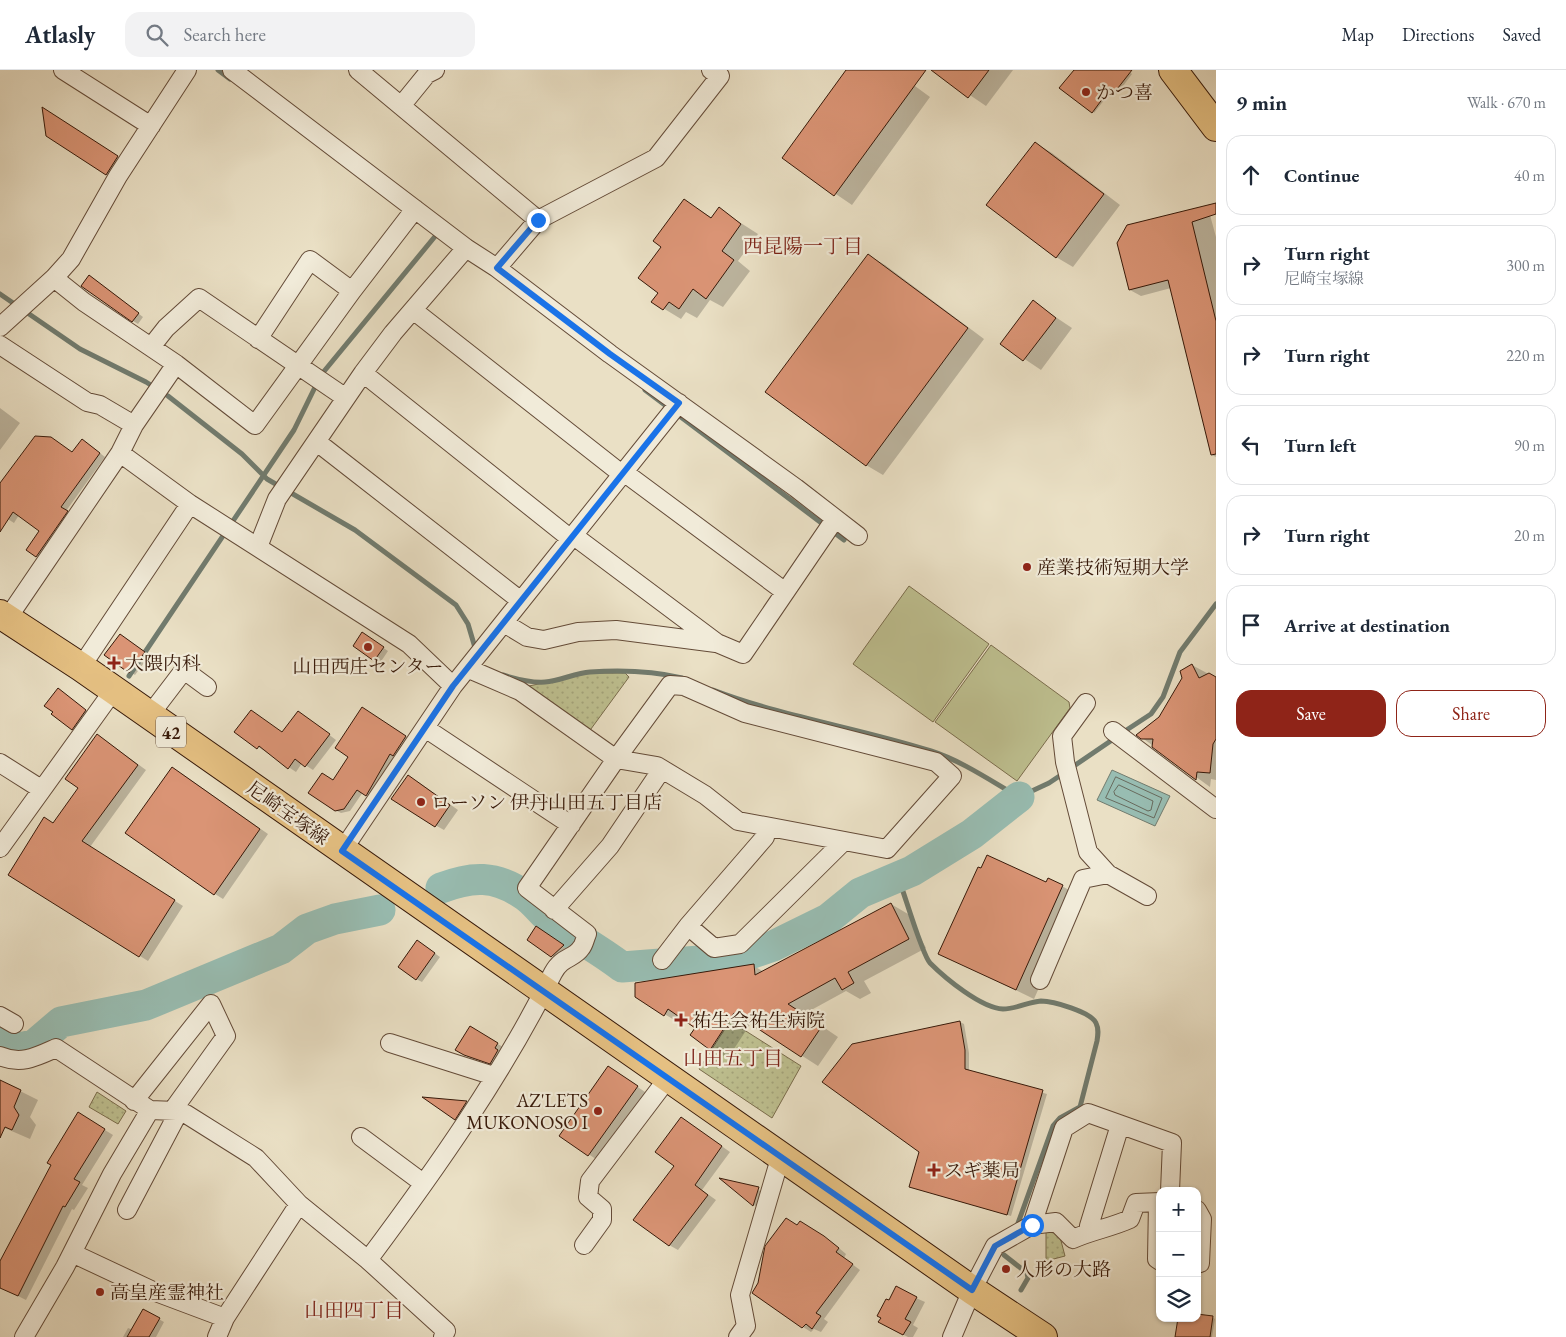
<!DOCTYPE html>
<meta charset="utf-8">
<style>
body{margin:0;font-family:"EB Garamond","Noto Serif JP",serif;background:#f2f2f3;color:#1f2937}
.controls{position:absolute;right:15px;bottom:15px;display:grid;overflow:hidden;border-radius:10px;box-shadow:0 1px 4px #0004}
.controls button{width:45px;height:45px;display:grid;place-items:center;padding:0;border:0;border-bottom:1px solid #e0e1e3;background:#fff;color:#1f2937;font:25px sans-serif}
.stop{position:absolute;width:15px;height:15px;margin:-11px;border:4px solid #1a73e8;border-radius:50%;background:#fff}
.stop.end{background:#1a73e8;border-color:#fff;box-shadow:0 1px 5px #0008}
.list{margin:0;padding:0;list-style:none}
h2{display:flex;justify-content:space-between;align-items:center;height:65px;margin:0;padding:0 20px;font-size:21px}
h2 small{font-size:16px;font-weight:400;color:#747a83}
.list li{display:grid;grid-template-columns:32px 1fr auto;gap:15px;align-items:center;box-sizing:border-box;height:80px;margin:0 10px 10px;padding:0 10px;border:1px solid #e0e1e3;border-radius:15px}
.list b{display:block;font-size:19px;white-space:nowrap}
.list p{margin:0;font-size:16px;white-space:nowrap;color:#747a83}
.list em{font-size:16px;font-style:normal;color:#747a83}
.actions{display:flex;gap:10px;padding:15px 20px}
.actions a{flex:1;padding:11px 0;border:1px solid #8f2418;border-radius:15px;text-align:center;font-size:18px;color:#8f2418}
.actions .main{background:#8f2418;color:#fff}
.icon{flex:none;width:28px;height:28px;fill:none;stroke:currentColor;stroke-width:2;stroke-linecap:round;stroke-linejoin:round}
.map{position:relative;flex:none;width:1216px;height:1267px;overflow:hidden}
header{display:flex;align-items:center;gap:30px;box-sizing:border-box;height:70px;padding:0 25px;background:#fff;border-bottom:1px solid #e0e1e3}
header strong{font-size:24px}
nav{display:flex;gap:28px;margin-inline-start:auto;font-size:18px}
.search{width:350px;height:45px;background:#f2f2f3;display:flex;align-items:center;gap:12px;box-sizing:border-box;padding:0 18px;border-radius:15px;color:#747a83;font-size:19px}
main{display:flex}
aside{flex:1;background:#fff}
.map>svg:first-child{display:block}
.grass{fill:url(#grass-dots);stroke:#7a6c4c}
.pitch{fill:#bec090;stroke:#7a6c4c}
.water{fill:#98bdb2;stroke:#717b6e}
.shadow{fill:#0003}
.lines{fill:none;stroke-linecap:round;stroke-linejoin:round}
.shore{stroke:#686b5e;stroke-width:1}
.stream{stroke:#717b6e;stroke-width:5}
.river{stroke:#98bdb2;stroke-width:31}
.building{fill:#da9475;stroke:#371909}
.minor-casing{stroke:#644b38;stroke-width:20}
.primary-casing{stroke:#371909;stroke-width:30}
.trunk-casing{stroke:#371909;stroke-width:30}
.minor{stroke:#f1ebd9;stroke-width:18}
.primary{stroke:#e5c082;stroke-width:28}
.trunk{stroke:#e5c082;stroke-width:28}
.route{stroke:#1a73e8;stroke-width:6}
.poi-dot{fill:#8f2418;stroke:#f1ebd9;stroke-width:2}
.labels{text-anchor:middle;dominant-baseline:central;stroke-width:4.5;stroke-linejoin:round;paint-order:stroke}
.shield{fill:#f1ebd9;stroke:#6f5847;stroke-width:1}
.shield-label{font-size:18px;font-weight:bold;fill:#371909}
.poi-label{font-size:19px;fill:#371909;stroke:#f1ebd9;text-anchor:start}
.street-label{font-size:19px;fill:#371909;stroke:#f1ebd9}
.neighbourhood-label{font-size:20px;fill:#7a1f14;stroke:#f1ebd9}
</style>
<header>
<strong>Atlasly</strong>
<div class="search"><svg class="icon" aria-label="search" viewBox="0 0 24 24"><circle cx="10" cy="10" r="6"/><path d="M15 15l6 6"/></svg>Search here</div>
<nav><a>Map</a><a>Directions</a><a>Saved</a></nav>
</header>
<main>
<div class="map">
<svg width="1216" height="1267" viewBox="0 0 1216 1267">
<defs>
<pattern id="grass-dots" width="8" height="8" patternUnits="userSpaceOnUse" patternTransform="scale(1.25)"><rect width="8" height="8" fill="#bec090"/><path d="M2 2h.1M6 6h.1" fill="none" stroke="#a4a47b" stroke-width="1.8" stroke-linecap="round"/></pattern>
</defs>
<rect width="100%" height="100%" fill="#eae0c5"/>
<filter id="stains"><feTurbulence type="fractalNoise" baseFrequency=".004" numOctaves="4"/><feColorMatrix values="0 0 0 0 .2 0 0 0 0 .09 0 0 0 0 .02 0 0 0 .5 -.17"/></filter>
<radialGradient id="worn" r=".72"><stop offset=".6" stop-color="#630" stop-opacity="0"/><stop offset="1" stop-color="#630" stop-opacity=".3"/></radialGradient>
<path class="grass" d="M 590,603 L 625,603 L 629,607 L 588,663 L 519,614 L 529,616 Z
M 730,951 L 801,996 L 772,1048 L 699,999 Z
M 97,1022 L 126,1041 L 118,1054 L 89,1037 Z
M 1051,1157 L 1060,1167 L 1065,1186 L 1046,1191 L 1046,1159 Z"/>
<path class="pitch" d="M 909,516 L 989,574 L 933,652 L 853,594 Z
M 991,575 L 1069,632 L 1070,638 L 1017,711 L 935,652 Z"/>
<path class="water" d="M 1112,700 L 1170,726 L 1155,756 L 1097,730 Z"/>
<path class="shadow" d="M 847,0 L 893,0 L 930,27 L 852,135 L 783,88 Z
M 933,0 L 1013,0 L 986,36 Z
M 1075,0 L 1127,0 L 1132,4 L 1117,24 L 1112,20 L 1094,43 Z
M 51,43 L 125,92 L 115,108 L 106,104 Z
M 1035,73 L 1052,83 L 1120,135 L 1073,197 L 1056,187 Z
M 684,130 L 712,148 L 719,139 L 758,164 L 738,191 L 750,201 L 723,237 L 710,230 L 697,248 L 686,242 L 681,249 L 653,232 L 660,223 L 663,177 Z
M 1210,145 L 1216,167 L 1216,387 L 1212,385 L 1171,218 L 1141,226 L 1130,220 L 1118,173 Z
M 868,185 L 885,195 L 984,269 L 883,405 L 866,395 Z
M 89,206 L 143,247 L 138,254 L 133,251 Z
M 1033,232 L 1072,258 L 1041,300 L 1002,274 Z
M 0,338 L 20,353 L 0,380 Z
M 88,374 L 105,387 L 66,441 L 73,446 L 43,490 L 27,480 L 41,461 L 19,445 L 14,453 L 0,444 L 0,417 Z
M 367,567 L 388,581 L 380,593 L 354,576 Z
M 125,568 L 149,586 L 135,605 L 106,585 Z
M 1192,595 L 1216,608 L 1216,710 L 1211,709 L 1210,717 L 1141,667 L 1159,648 Z
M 63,623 L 91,644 L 78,662 L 73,659 Z
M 299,642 L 336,670 L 313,700 L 302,693 L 296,702 L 236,662 L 283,663 Z
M 367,642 L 411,670 L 372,728 L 363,722 L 350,741 L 341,743 L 335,740 L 334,711 L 350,686 Z
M 106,671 L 146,700 L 90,777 L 183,836 L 148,891 L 10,805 L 53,754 L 80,718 Z
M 181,703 L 268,764 L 223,829 L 215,824 Z
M 417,711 L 458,740 L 444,760 L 435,755 Z
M 1049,809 L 1080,826 L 1034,929 L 939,883 L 1047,814 Z
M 891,834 L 908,844 L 926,878 L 864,911 L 871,923 L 860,929 L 846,921 L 804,944 L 838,967 L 818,996 L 751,953 L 728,988 L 711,979 L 697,957 L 685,949 L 681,954 L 636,927 L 754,896 L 764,902 Z
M 542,861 L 569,879 L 558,889 L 528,870 Z
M 423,875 L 440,887 L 422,912 L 416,909 Z
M 960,952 L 964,954 L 969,983 L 969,1001 L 1047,1024 L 1011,1146 L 915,1118 L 920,1081 Z
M 470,958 L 503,977 L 499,982 L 503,985 L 496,996 L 470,988 L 457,980 Z
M 620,1005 L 648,1024 L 600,1092 L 561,1065 Z
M 0,1011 L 38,1030 L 30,1047 L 36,1055 L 30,1069 L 0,1056 Z
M 426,1029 L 466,1033 L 471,1036 L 461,1052 Z
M 79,1044 L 113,1065 L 82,1115 L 88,1118 L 74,1140 L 72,1139 L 26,1230 L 0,1217 L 0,1195 Z
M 689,1053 L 730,1082 L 702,1120 L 716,1130 L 678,1180 L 669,1175 L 676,1096 Z
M 724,1110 L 764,1122 L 759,1138 L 754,1135 Z
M 800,1153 L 833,1173 L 846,1184 L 844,1188 L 860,1200 L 824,1249 L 828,1252 L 821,1262 L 814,1259 L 811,1262 L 803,1257 L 753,1223 Z
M 916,1228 L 925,1232 L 913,1255 L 918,1258 L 913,1267 L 908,1267 L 888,1257 Z
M 144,1241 L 164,1252 L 156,1267 L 123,1267 L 128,1258 L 133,1260 Z
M 1212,1247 L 1215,1249 L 1212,1267 L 1176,1267 L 1197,1248 Z"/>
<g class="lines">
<path class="shore" d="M 1116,707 L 1162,728 L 1154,748 L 1106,728 Z
M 1119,715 L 1153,731 L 1151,740 L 1148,741 L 1115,725 L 1114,722 Z"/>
<path class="stream" d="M 218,0 L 230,9
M 0,224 L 80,279 L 146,312 L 168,326 L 242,384 L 267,409 L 355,460 L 456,535 L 468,554 L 476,581
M 645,320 L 844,470
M 503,605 C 516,609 531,613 545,612 C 560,611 575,603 590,602 C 620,600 653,601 682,608
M 129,606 L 294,360 L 321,305 L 437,164
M 713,620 C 784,647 859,658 931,681 C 962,691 991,711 1019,727 L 1049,713 L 1064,703
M 1122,663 L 1151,644 L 1163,627 L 1180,582 L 1216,534
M 1071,698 L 1115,668
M 898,807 C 904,822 922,885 930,893 C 945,908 981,938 1003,939 C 1016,939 1028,932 1041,931 C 1053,931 1091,942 1096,953 C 1099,959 1098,965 1097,971 L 1080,1037 L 1060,1048 L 1053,1056 L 1017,1156
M 1004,1185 L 1027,1203 L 1028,1208 L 1021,1220"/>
<path class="river" d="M 441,818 C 472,806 495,805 524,825 C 535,832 542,844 552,851 C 576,867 600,880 622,897 L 738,888 L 773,876 L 828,849 L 860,823 L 912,801 L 972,764 L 1019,727
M 0,971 L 19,978 L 34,975 L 61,952 L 146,935 L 281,879 L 307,859 L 335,849 L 380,840"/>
</g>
<path class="building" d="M 846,0 L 926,0 L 834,126 L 782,88 Z
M 931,0 L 989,0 L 968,28 Z
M 1074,0 L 1132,0 L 1114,23 L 1109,20 L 1092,43 L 1059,18 Z
M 42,37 L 118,86 L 106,105 L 46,66 Z
M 1035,72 L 1104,124 L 1056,188 L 986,135 Z
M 684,129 L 711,148 L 719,137 L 741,154 L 722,181 L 734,190 L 706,229 L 693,219 L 679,239 L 669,232 L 663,240 L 651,232 L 658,223 L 638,208 L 661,177 L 653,171 Z
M 1216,133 L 1216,144 L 1192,152 L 1216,251 L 1216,384 L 1211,385 L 1168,210 L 1129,220 L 1117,173 L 1127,155 Z
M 868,184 L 968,258 L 866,396 L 765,322 Z
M 89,205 L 139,243 L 132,252 L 81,216 Z
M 1033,230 L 1056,248 L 1023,291 L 1000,274 Z
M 35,366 L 51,367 L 72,382 L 82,369 L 100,383 L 61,437 L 68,441 L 36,487 L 26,480 L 39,461 L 13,442 L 0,462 L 0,413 Z
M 362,562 L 384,577 L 374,591 L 353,576 Z
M 120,564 L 145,582 L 129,603 L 104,585 Z
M 1192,594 L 1199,608 L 1209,603 L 1216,607 L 1216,669 L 1213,674 L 1210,703 L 1197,702 L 1196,710 L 1152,677 L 1153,669 L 1141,669 L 1136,665 L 1159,647 L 1182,608 L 1180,601 Z
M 58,618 L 86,640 L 72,660 L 51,644 L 53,642 L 44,636 Z
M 362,637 L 406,666 L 393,686 L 390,684 L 366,726 L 357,720 L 344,739 L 335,741 L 308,723 L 322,703 L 333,710 L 348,687 L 335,678 Z
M 251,640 L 282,662 L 298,641 L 330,664 L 305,697 L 295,689 L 288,699 L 259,676 L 257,679 L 234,662 Z
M 97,664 L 138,695 L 82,771 L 175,830 L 139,887 L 8,805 L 44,747 L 53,753 L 78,718 L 65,709 Z
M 172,697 L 260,759 L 214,825 L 125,763 Z
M 408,705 L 450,735 L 435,757 L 391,729 Z
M 987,785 L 1046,812 L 1048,808 L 1063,815 L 1016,920 L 938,884 L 978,797 L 981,798 Z
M 891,833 L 909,869 L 848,902 L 854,913 L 842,920 L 835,908 L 788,934 L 822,956 L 801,987 L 734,943 L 710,980 L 690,965 L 695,958 L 668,939 L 664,946 L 635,927 L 635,913 L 754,894 L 755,905 Z
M 536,856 L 564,875 L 551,887 L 527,870 Z
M 417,870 L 435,883 L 416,910 L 398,897 Z
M 960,951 L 965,980 L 965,999 L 1043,1020 L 1007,1145 L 909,1117 L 919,1082 L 822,1012 L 852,974 Z
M 470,956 L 498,973 L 495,978 L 498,980 L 490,994 L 464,985 L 455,980 Z
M 608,996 L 638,1016 L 588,1086 L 559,1066 Z
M 0,1010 L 21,1020 L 14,1037 L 19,1045 L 12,1060 L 5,1057 L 0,1068 Z
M 422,1027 L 467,1031 L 455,1050 Z
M 78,1042 L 105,1059 L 74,1109 L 80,1112 L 65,1137 L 63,1136 L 18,1226 L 0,1218 L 0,1191 L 51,1095 L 47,1093 Z
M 681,1047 L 722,1076 L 695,1115 L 708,1125 L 669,1176 L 633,1150 L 674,1096 L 655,1082 Z
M 719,1108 L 759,1117 L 753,1136 Z
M 786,1148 L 797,1155 L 800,1151 L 824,1166 L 839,1178 L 836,1182 L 853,1194 L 816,1243 L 821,1246 L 812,1259 L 806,1254 L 802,1258 L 752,1223 L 758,1213 L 765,1176 Z
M 896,1216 L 917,1227 L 905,1249 L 911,1252 L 903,1265 L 878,1252 L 881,1248 L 877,1246 L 886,1229 L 889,1230 Z
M 143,1239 L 160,1248 L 149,1267 L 127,1267 Z
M 1197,1244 L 1213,1246 L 1210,1267 L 1175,1267 L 1178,1248 L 1197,1248 Z"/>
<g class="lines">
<defs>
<path id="minor" d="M 63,0 L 151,56
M 232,0 L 466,178 L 497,198 L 610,284 L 796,418 L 858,466
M 358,0 L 538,150
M 401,36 L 427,4 L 435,0
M 497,198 L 538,150 L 656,88 L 720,6 L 711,0
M 54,208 L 84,232 L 176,294 L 255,355 L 352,221 L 415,139
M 413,240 L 623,405
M 0,257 L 54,208 L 71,189 L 118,106 L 187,0
M 258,269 L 310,190 L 352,221
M 0,275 L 87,332 L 100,335 L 134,355
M 151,277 L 166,258 L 199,228 L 346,328
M 363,303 L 571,469
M 317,372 L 521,531
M 120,383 L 190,434 L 409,574 L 453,616
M 625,403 L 784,521
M 574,466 L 717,573 L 743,584 L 835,449
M 258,477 L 277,429 L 363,303 L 393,263 L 466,178
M 7,549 L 120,383 L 134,355 L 176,294
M 504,553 L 527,567 L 544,570 L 578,562 L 616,560 L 716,573
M 81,597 L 190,434
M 1086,633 L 1062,666 L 1065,692 L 1088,782 L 1108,804 L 1147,826
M 149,646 L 184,600 L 207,617
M 425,658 L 571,755
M 1113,661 L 1216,739
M 0,693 L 41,719
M 0,778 L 113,621
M 342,781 L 453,616 L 679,333
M 554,840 L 610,776 L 662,699
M 688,856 L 714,878 L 740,874 L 844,771
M 662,890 L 688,856 L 765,767 L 767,757
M 1040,910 L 1083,809 L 1108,804
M 0,946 L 14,954
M 390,973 L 494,1006
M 0,986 C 21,995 36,987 56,978 L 150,1040 L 176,1041 L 180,1044 L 186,1044 L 256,1088 L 299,1134 L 368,1190 L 446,1261 L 443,1267
M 361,1067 L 423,1113
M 1158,1132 L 1157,1189 L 1160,1191
M 127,1140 L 176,1047 L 175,1037 L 226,966 L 211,934 L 134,1031
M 1197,1140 L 1202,1149 L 1200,1193 L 1197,1194
M 1032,1155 L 1056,1152 L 1073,1169 C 1093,1160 1110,1158 1130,1149 L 1136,1133 L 1160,1132
M 1090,1162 L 1089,1156 L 1120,1055
M 584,1175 L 602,1150 L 602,1139 L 588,1127 L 590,1111 L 668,1008
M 72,1183 L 153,1221 L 225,1248
M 368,1190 C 436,1099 503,1004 553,903 C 562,886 574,889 581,878 C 584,875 585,868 587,864 L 527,818 L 616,689 L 670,615 L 684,616 L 745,643 L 936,692 L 952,706 L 887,779 L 738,751 L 705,725 L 657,696 L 616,689 L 520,621 L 469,599
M 24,1267 L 65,1197 L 112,1104 L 150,1040
M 217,1267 L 225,1248 L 299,1134
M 738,1267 L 746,1256 L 740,1225 L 781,1085
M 952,1267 L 972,1220 L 995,1176 L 1032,1155 L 1064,1058 L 1088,1043 L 1172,1073 L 1170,1121"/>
<path id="primary" d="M 0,544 L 81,597 L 972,1220 L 1043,1267"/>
<path id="trunk" d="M 1173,0 L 1216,57"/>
</defs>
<use href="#minor" class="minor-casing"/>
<use href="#primary" class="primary-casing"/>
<use href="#trunk" class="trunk-casing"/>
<use href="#minor" class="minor"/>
<use href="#primary" class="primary"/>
<use href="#trunk" class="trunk"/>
</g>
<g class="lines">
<path class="route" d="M 538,150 L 497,198 L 610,284 L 679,333 L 453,616 L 342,781 L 972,1220 L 995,1176 L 1032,1155"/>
</g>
<g class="poi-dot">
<circle cx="1086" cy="22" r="5"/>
<circle cx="1027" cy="497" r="5"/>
<circle cx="368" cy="577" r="5"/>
<path d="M111.5 585.5h5v5h5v5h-5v5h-5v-5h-5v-5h5z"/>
<circle cx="421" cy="732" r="5"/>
<path d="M678.5 942.5h5v5h5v5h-5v5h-5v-5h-5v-5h5z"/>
<circle cx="598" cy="1041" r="5"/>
<path d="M931.5 1092.5h5v5h5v5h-5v5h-5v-5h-5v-5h5z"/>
<circle cx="1006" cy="1199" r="5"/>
<circle cx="100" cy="1222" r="5"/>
</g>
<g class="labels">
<rect class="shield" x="156" y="646.5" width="30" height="31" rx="4"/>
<g class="shield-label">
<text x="171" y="662">42</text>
</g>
<g class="poi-label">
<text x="1096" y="22">かつ喜</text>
<text x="1037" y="497">産業技術短期大学</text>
<text x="125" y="593">大隈内科</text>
<text x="368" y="596" text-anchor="middle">山田西庄センター</text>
<text x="431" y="732">ローソン 伊丹山田五丁目店</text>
<text x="692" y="950">祐生会祐生病院</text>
<text x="588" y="1030" text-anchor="end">AZ'LETS<tspan x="588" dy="22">MUKONOSO Ⅰ</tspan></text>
<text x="944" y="1100">スギ薬局</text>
<text x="1016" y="1199">人形の大路</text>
<text x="110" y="1222">高皇産霊神社</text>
</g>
<g class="street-label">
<text transform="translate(288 743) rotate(35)">尼崎宝塚線</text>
</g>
<g class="neighbourhood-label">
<text x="803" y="176">西昆陽一丁目</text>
<text x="733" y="988">山田五丁目</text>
<text x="354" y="1240">山田四丁目</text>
</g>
</g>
<rect width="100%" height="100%" filter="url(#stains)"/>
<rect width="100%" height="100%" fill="url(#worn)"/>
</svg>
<div class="controls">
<button>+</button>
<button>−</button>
<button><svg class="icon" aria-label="layers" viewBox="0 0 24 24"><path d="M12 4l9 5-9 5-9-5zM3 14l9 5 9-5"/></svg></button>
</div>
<div class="stop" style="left:1032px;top:1155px"></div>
<div class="stop end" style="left:538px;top:150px"></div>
</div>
<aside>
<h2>9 min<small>Walk · 670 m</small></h2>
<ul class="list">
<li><svg class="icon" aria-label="ahead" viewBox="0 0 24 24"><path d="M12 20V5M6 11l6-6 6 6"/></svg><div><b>Continue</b></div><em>40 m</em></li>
<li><svg class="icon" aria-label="right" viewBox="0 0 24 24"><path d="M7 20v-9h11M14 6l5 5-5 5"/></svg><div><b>Turn right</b><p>尼崎宝塚線</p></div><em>300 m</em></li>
<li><svg class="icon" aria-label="right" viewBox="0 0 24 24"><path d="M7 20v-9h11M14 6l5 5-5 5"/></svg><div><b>Turn right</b></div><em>220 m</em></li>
<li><svg class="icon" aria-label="left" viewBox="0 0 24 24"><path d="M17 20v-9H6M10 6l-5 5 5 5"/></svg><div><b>Turn left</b></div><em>90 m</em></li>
<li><svg class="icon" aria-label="right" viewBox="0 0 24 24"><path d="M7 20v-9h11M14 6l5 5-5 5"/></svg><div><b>Turn right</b></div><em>20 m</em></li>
<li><svg class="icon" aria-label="arrive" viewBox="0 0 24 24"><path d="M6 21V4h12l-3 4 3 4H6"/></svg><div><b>Arrive at destination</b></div></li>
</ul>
<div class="actions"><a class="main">Save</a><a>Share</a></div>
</aside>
</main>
